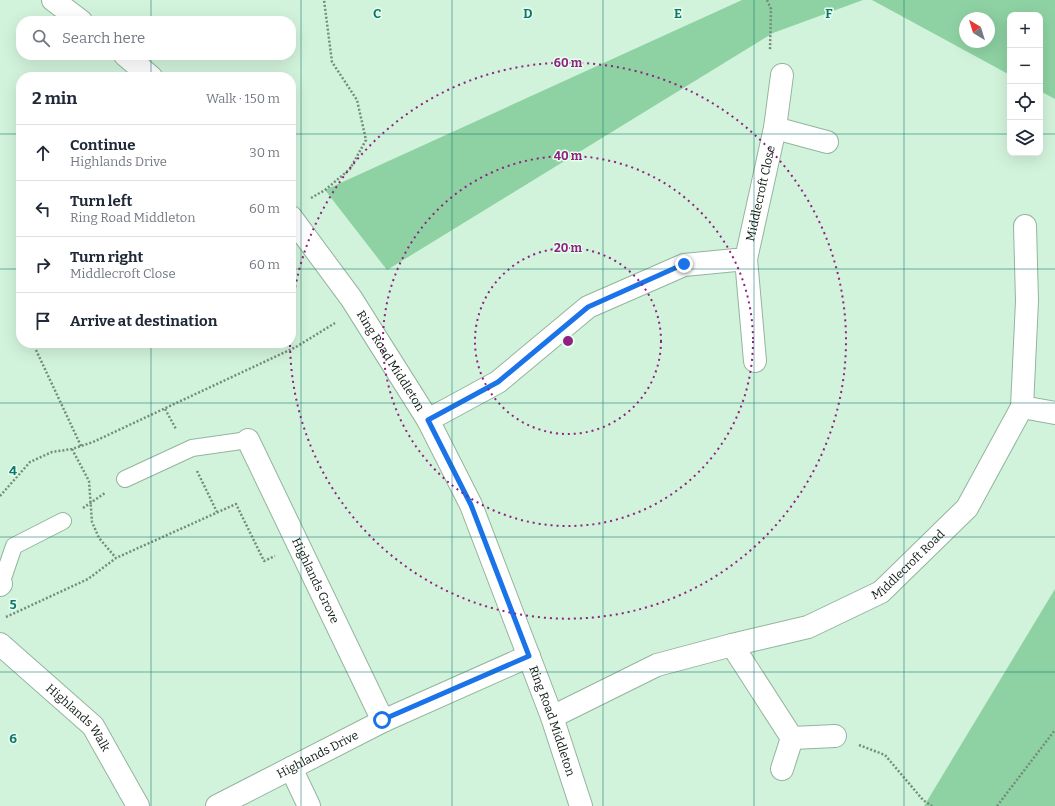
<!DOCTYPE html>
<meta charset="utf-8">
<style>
body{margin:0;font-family:Bitter,serif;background:#f6f6f7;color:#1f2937}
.controls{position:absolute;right:12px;top:12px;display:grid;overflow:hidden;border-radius:8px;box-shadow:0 4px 16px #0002}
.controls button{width:36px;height:36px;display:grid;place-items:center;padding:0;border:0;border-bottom:1px solid #e0e1e3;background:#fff;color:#1f2937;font:20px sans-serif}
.compass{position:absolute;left:959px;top:12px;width:36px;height:36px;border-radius:50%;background:#fff;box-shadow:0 4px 16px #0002;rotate:322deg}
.stop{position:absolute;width:12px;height:12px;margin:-9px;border:3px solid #1a73e8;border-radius:50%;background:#fff}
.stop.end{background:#1a73e8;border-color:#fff;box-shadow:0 1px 4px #0008}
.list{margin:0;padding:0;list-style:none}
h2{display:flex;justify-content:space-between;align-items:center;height:52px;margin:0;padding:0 16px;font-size:17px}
h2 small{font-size:13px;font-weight:400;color:#747a83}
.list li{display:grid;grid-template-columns:26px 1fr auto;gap:12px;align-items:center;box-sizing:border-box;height:56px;padding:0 16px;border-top:1px solid #e0e1e3}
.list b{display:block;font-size:15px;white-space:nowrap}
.list p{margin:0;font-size:13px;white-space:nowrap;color:#747a83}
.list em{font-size:13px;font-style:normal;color:#747a83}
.icon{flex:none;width:22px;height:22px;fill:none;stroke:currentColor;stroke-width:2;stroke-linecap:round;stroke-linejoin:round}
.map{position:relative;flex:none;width:1055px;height:806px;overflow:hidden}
.search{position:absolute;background:#fff;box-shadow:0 4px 16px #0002;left:16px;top:16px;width:280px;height:44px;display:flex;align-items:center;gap:10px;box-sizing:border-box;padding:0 14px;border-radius:16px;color:#747a83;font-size:15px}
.panel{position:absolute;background:#fff;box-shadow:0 4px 16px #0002;left:16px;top:72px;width:280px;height:276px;border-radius:16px}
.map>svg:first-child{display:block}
.green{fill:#8ed2a3;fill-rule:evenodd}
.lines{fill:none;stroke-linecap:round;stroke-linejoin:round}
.lane-casing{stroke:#94b49d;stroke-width:18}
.street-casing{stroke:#94b49d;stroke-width:24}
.secondary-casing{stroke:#94b49d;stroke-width:24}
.path{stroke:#758c7c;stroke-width:2.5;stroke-dasharray:2 2;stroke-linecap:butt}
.lane{stroke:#fff;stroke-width:16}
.street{stroke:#fff;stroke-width:22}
.secondary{stroke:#fff;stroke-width:22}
.route{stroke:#1a73e8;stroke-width:5}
.grid{fill:none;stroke:#0f766e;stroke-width:1;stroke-opacity:0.55}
.ring{fill:none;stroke:#902081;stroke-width:2;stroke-dasharray:2 4}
.labels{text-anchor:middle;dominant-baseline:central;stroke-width:3;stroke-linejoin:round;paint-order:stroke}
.street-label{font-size:12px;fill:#101c14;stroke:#e4ffeb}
.grid-label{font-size:13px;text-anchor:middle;font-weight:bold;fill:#0f766e;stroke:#e4ffeb;stroke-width:3;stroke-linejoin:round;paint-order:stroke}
.centre{fill:#902081;stroke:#e4ffeb;stroke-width:2}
.ring-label{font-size:12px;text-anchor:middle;font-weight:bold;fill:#902081;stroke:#e4ffeb;stroke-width:3;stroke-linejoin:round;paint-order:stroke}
</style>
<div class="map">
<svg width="1055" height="806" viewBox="0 0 1055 806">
<rect width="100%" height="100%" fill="#d2f3db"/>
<path class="green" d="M 742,0 L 863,0 L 773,33 L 387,270 L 325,190 Z
M 872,0 L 1055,0 L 1055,99 L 1040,91 L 1040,15 L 1010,15 L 1010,75 ZM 965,18 L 989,18 L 989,42 L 965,42 Z
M 1055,589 L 1055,806 L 924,806 Z"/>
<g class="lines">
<defs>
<path id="lane" d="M 125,479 L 192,448 L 248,440
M 1,584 L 14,546 L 63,521"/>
<g id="street">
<path d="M 775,128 L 827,142"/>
<path d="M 746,259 L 755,361"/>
<path d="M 1022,407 L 1055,413"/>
<path id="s1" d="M 428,420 L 498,382 L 588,307 L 684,265 L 746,259 L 775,128 L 782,75"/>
<path id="s2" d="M 248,440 L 383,721"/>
<path d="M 0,585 L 1,584"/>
<path id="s3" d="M 0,644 L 93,726 L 138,806"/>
<path d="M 732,645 L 792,738 L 835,736"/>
<path id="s4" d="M 552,717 L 657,665 L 732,645 L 808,627 L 881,592 L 967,508 L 1022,407 L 1027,301 L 1025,226"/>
<path d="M 291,768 L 309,806"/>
<path d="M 782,769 L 792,738"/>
<path id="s5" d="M 217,806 L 383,721 L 529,656"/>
</g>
<g id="secondary">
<path d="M 53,0 L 81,21"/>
<path d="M 125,55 L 151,77"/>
<path id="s6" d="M 291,217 L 351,298 L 428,420 L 471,505 L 552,717 L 581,806"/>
</g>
</defs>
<use href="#lane" class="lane-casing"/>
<use href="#street" class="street-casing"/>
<use href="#secondary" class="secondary-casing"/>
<path class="path" d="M 767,0 L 771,9 L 770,50
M 311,198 L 325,190 L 350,169 L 366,140 L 357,100 L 332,62 L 324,0
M 36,350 L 81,446
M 165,409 L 176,429
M 72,449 L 89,481 L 92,522 L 99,538 L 116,558
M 197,471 L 217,512
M 0,496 L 30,462 L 52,452 L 72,449 L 93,442 L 296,347 L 335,323
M 83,508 L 105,493
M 6,617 L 88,579 L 116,558 L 236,504 L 264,561 L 275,556
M 859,745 L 885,755 L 923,800 L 932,806
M 997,806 L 1055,730"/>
<use href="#lane" class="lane"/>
<use href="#street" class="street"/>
<use href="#secondary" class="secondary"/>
</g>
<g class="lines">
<path class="route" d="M 382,720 L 529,656 L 471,505 L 428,420 L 498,382 L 588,307 L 684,264"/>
</g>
<path class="grid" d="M 151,0 L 151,21M 301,0 L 301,806M 452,0 L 452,806M 603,0 L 603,806M 754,0 L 754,806M 904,0 L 904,806M 151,55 L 151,77M 0,134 L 21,134M 291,134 L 1010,134M 1040,134 L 1055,134M 0,269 L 21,269M 291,269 L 1055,269M 151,343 L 151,806M 0,403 L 1055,403M 0,537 L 1055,537M 0,672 L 1055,672"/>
<g class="ring">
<circle cx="568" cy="341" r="93"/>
<circle cx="568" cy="341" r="185"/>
<path d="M291 317A278 278 0 1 1 290 343"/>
</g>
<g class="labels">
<g class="street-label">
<text stroke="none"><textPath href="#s1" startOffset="431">Middlecroft Close</textPath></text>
<text stroke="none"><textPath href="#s6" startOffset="175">Ring Road Middleton</textPath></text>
<text stroke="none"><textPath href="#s4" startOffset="392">Middlecroft Road</textPath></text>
<text stroke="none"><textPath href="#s2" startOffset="156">Highlands Grove</textPath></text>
<text stroke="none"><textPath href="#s3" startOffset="108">Highlands Walk</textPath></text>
<text stroke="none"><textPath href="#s6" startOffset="571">Ring Road Middleton</textPath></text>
<text stroke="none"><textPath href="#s5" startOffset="113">Highlands Drive</textPath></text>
</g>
</g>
<g class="grid-label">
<text x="377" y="18">C</text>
<text x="528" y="18">D</text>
<text x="678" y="18">E</text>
<text x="829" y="18">F</text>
<text x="13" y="475">4</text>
<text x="13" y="609">5</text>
<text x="13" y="743">6</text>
</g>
<circle cx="568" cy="341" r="6" class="centre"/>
<g class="ring-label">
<text x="568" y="67">60 m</text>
<text x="568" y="160">40 m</text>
<text x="568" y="252">20 m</text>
</g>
</svg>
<div class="controls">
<button>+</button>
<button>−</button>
<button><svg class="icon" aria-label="locate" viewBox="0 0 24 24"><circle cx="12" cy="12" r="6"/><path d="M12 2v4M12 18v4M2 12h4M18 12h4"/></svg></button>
<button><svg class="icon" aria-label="layers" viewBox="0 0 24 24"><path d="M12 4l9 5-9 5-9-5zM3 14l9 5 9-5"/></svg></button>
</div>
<svg class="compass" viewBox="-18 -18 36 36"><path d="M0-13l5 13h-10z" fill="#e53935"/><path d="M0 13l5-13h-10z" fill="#747a83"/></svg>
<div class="stop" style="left:382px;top:720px"></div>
<div class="stop end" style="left:684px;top:264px"></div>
<div class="search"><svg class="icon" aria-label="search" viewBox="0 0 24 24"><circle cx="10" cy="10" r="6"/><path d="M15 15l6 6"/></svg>Search here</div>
<section class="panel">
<h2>2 min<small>Walk · 150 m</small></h2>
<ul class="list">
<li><svg class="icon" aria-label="ahead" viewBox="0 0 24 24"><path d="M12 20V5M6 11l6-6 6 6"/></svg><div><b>Continue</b><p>Highlands Drive</p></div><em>30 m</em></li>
<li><svg class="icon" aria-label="left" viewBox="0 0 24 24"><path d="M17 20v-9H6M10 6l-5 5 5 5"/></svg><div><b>Turn left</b><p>Ring Road Middleton</p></div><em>60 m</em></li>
<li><svg class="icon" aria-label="right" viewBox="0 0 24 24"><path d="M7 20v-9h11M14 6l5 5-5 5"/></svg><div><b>Turn right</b><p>Middlecroft Close</p></div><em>60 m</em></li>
<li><svg class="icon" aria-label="arrive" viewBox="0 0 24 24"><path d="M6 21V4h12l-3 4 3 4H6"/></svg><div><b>Arrive at destination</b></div></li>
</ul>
</section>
</div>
